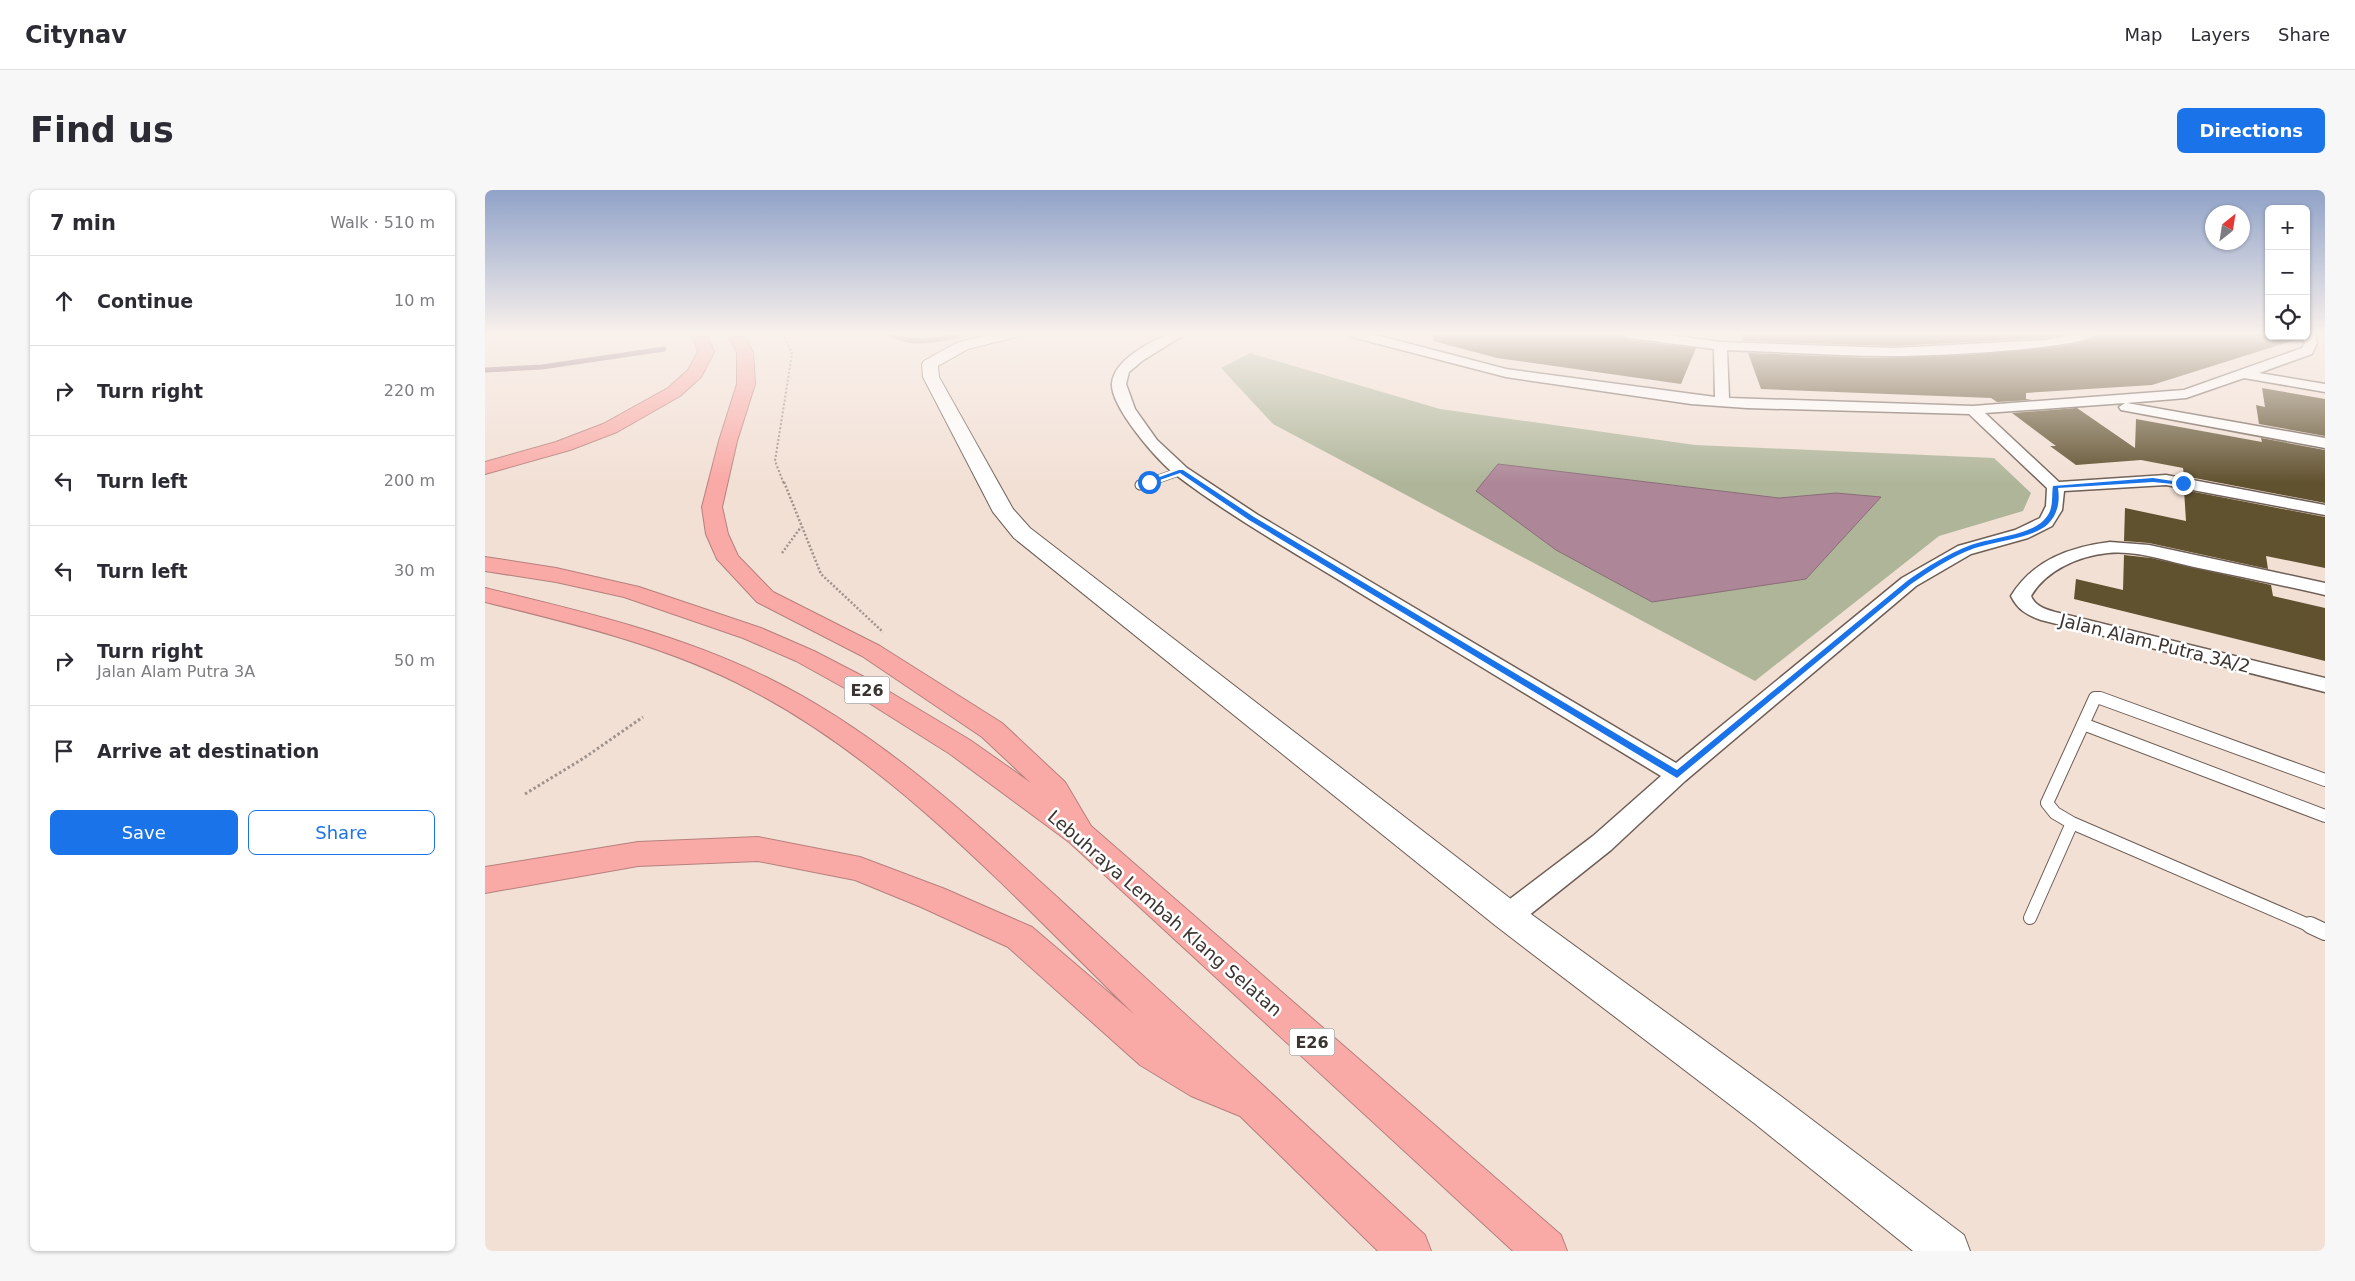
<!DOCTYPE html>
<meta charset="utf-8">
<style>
body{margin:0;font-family:"DejaVu Sans",sans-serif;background:#f7f7f7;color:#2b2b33}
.controls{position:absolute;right:15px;top:15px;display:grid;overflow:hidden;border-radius:8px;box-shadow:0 1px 4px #0004}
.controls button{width:45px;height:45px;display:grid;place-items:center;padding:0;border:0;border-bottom:1px solid #e1e1e2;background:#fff;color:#2b2b33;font:25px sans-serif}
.compass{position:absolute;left:1720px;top:15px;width:45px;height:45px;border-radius:50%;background:#fff;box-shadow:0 1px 4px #0004;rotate:30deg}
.stop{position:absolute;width:15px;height:15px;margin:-11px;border:4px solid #1a73e8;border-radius:50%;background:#fff}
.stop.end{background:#1a73e8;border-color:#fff;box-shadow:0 1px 5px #0008}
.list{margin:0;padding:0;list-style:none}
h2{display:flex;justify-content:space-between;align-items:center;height:65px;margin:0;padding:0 20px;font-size:21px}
h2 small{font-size:16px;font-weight:400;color:#7c7c81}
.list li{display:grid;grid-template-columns:32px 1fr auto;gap:15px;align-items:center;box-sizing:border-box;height:90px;padding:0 20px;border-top:1px solid #e1e1e2}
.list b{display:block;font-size:19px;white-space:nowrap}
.list p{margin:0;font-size:16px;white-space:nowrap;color:#7c7c81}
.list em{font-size:16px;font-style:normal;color:#7c7c81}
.actions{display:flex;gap:10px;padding:15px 20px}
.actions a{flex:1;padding:11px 0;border:1px solid #1a73e8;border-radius:8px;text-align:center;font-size:18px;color:#1a73e8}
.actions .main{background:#1a73e8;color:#fff}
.icon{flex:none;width:28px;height:28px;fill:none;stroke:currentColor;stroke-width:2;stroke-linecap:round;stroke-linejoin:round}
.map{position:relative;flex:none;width:1840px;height:1061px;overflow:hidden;border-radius:8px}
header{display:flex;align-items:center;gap:30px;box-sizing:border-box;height:70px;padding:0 25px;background:#fff;border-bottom:1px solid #e1e1e2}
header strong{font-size:24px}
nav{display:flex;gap:28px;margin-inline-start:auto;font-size:18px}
.intro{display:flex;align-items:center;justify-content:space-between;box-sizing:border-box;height:120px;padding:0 30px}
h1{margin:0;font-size:35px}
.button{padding:12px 22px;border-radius:8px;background:#1a73e8;color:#fff;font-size:18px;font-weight:700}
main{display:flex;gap:30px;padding:0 30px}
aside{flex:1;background:#fff;border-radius:8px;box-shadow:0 1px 4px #0004}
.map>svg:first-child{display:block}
.green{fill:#aeb599}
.water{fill:#ad8698;stroke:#8b6d79}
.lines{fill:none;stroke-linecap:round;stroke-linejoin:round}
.stream{stroke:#8b6d79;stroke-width:5}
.building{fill:#60512f}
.service-far3-casing{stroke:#6e5e55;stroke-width:9}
.service-far2-casing{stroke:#6e5e55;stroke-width:11}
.service-far1-casing{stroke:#6e5e55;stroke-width:14}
.service-casing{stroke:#6e5e55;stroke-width:18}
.minor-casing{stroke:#6e5e55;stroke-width:3}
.tertiary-casing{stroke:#6e5e55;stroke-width:2}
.motorway-casing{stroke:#b6807d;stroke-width:2}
.path-far2{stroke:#9f928a;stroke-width:2;stroke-dasharray:2 2;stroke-linecap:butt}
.path-far1{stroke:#9f928a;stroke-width:2.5;stroke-dasharray:2 2;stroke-linecap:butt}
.path{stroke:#9f928a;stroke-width:3;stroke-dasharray:2.5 2.5;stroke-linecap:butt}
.service-far3{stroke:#fff;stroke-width:8}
.service-far2{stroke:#fff;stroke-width:9}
.service-far1{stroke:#fff;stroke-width:12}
.service{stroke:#fff;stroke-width:16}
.minor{fill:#fff;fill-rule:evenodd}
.tertiary{fill:#fff;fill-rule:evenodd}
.motorway{fill:#f9a9a6;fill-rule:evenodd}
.route{fill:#1a73e8}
.labels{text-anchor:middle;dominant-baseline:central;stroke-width:5;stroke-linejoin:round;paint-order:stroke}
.shield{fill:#fff;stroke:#76716e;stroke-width:1}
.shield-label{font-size:16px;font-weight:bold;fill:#3b3430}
.street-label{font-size:18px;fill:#3b3430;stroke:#fff}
</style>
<header>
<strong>Citynav</strong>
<nav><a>Map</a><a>Layers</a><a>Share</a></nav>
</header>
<div class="intro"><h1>Find us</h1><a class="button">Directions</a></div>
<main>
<aside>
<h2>7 min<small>Walk · 510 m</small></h2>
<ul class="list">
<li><svg class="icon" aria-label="ahead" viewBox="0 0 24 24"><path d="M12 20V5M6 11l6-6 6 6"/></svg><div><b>Continue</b></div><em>10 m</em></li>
<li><svg class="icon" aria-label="right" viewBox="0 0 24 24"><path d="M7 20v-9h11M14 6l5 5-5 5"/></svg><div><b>Turn right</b></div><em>220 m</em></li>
<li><svg class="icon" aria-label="left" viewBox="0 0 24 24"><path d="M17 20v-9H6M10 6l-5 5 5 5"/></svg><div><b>Turn left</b></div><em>200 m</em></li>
<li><svg class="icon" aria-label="left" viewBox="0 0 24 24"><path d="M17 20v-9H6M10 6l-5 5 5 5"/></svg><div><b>Turn left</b></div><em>30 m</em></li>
<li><svg class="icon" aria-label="right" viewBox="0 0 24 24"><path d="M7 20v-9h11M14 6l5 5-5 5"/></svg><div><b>Turn right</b><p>Jalan Alam Putra 3A</p></div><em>50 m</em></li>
<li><svg class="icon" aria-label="arrive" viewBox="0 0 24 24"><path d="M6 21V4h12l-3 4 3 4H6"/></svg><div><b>Arrive at destination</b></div></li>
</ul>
<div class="actions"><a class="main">Save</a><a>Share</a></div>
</aside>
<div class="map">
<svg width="1840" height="1061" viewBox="0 0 1840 1061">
<rect width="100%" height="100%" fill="#f2e0d5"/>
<path class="green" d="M 765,163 L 955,219 L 1210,255 L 1509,268 L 1546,303 L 1538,321 L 1454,346 L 1270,491 L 788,234 L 736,178 Z"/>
<path class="water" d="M 1013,274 L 1294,308 L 1351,303 L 1396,307 L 1321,389 L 1167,412 L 1071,360 L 991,301 Z"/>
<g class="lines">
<path class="stream" d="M 406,144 C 428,156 450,150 473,146
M 0,180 L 57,177 L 179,159"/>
</g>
<path class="building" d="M 949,144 L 1137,144 L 1145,150 L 1211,158 L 1196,194 L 1012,168 L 948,151 Z
M 1255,144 L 1579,144 L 1559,148 L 1409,156 L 1258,151 Z
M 1613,144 L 1784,144 L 1784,146 L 1812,146 L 1813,149 L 1667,195 L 1541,203 L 1541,209 L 1547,210 L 1512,212 L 1506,208 L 1276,199 L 1263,163 L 1388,168 L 1482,165 L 1578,156 L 1600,151 Z
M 1777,198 L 1840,209 L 1840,246 L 1774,234 L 1771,215 L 1780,217 Z
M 1592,218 L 1650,258 L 1651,229 L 1777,252 L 1776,248 L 1840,260 L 1840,313 L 1699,286 L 1698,278 L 1656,270 L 1591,275 L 1565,256 L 1571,256 L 1527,223 Z
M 1699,300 L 1840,327 L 1840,378 L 1781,366 L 1783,379 L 1664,353 L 1639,351 L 1640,318 L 1701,331 Z
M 1639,365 L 1666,368 L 1786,395 L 1788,406 L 1840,418 L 1840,471 L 1589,409 L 1591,389 L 1638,400 Z"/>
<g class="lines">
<defs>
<path id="service-far3" d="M 659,294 L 696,281"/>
<path id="service-far2" d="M 655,295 L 663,292"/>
<path id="service-far1" d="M 1598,534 L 1840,626
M 1545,728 L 1587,633
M 1828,737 L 1587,633 L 1570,623 L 1562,613 L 1610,508 L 1615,508 L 1840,590"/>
<path id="service" d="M 1825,735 L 1840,742"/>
<path id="minor" d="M 683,144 L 700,144 L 657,171 L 644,182 L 641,194 L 650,219 L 672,250 L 702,278 L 773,325 L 1191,573 L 1417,388 L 1473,356 L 1530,340 L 1555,328 L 1561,316 L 1562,298 L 1484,224 L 1262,218 L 1206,214 L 1021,187 L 867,147 L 865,144 L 887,144 L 1021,179 L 1230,207 L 1229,159 L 1145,148 L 1139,144 L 1176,144 L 1235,152 L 1409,158 L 1559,150 L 1591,144 L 1611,144 C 1596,160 1439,166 1409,166 C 1353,166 1297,162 1242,160 L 1244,208 L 1488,216 L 1699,200 L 1817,158 L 1820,153 L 1818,146 L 1830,144 L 1832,153 L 1827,164 L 1774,183 L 1840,194 L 1840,202 L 1759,188 L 1701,208 L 1642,213 L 1840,248 L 1840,258 L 1636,220 L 1634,217 L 1640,213 L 1500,223 L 1574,292 L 1681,285 L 1840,315 L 1840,325 L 1681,295 L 1579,301 L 1577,320 L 1567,336 L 1543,348 L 1486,364 L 1431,396 L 1200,591 L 1126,660 L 1033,734 L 1023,737 L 1013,734 L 1009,726 L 1013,718 L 1108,646 L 1176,586 C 1076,525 975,464 875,403 C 814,365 749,329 691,285 C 673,271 625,217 627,193 C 630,169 664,153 683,144 Z
M 1625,352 L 1664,355 L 1840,393 L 1840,405 C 1797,395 1753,386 1709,377 C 1681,371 1652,360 1623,363 C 1594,366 1561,380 1546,406 C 1550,416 1560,419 1570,422 L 1840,488 L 1840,502 L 1556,430 C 1542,425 1533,420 1526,406 C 1548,370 1585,357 1625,352 Z"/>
<path id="tertiary" d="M 506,144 L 534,144 L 531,147 L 483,159 L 453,176 L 454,187 L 528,319 L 545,338 L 1035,716 L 1297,907 L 1479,1045 L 1485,1061 L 1428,1061 L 1269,933 L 1011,736 L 529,348 L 508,322 L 438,187 L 437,174 L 439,171 L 471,153 Z"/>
<path id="motorway" d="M 203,144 L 221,144 L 229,162 L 216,187 L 195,206 L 132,242 L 85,260 L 0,284 L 0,272 L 71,252 L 118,234 L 183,198 L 203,180 L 213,162 L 209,150 Z
M 242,144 L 258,144 L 268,162 L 270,194 L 252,251 L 237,317 L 243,344 L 253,366 L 288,402 L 395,456 L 517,533 L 580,592 L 606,636 L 1076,1045 L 1082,1061 L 1028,1061 L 584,652 L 465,564 L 365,501 L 311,471 L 258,448 L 139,407 L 71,392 L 0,381 L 0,367 L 71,378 L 154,397 L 276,438 L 329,461 L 383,489 L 485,550 L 546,593 L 497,547 L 377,466 L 272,412 L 232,369 L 221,344 L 217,317 L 234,251 L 252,194 L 252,162 Z
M 0,398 C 96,421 194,444 283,488 C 407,549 508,649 609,741 C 720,842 830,943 940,1045 L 946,1061 L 893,1061 L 755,926 L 706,906 L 655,875 L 523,757 L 436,717 L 370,690 L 273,671 L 153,676 L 0,703 L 0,677 L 153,652 L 273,647 L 375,667 L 460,699 L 547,737 L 650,825 C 533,711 412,576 266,500 C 183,456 90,434 0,412 Z"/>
</defs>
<use href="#service-far3" class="service-far3-casing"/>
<use href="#service-far2" class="service-far2-casing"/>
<use href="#service-far1" class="service-far1-casing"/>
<use href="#service" class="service-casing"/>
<use href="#minor" class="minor-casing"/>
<use href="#tertiary" class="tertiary-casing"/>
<use href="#motorway" class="motorway-casing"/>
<path class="path-far2" d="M 298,144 L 307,164 L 290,271 L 299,294"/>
<path class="path-far1" d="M 299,292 L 336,384 L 398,442
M 297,363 L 316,337"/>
<path class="path" d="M 40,604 L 99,568 L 158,527"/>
<use href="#service-far3" class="service-far3"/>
<use href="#service-far2" class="service-far2"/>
<use href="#service-far1" class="service-far1"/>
<use href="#service" class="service"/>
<use href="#minor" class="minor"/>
<use href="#tertiary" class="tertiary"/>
<use href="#motorway" class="motorway"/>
</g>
<linearGradient id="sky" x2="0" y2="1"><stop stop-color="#90a2c8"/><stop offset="0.49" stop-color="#f9f1ec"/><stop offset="1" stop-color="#f9f1ec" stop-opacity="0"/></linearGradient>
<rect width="1840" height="293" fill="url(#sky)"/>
<path class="route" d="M 694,280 L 698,280 L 769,327 L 1192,580 L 1422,391 C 1442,377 1462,364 1486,355 C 1505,348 1544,345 1558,331 C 1570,320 1566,308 1568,296 L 1668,288 L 1701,293 L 1698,295 L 1668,292 L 1573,298 C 1575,311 1573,324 1563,334 C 1549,348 1510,351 1490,358 C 1467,366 1447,380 1426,394 L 1192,588 L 764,330 L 695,283 L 666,293 L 661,292 Z"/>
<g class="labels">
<g class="shield">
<rect x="359.5" y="486.5" width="45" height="27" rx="4"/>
<rect x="804.5" y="838.5" width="45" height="27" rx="4"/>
</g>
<g class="shield-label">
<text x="382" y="500">E26</text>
<text x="827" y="852">E26</text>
</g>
<g class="street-label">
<text transform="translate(1670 453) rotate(14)">Jalan Alam Putra 3A/2</text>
<text transform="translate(680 723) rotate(41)">Lebuhraya Lembah Klang Selatan</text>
</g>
</g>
</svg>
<div class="controls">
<button>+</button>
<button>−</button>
<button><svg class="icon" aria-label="locate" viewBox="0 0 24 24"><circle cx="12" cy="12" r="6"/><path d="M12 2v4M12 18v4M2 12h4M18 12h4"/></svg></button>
</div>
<svg class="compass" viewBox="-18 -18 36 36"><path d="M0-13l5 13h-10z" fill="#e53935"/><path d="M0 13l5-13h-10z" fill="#7c7c81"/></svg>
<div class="stop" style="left:664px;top:292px"></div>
<div class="stop end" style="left:1698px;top:293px"></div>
</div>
</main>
